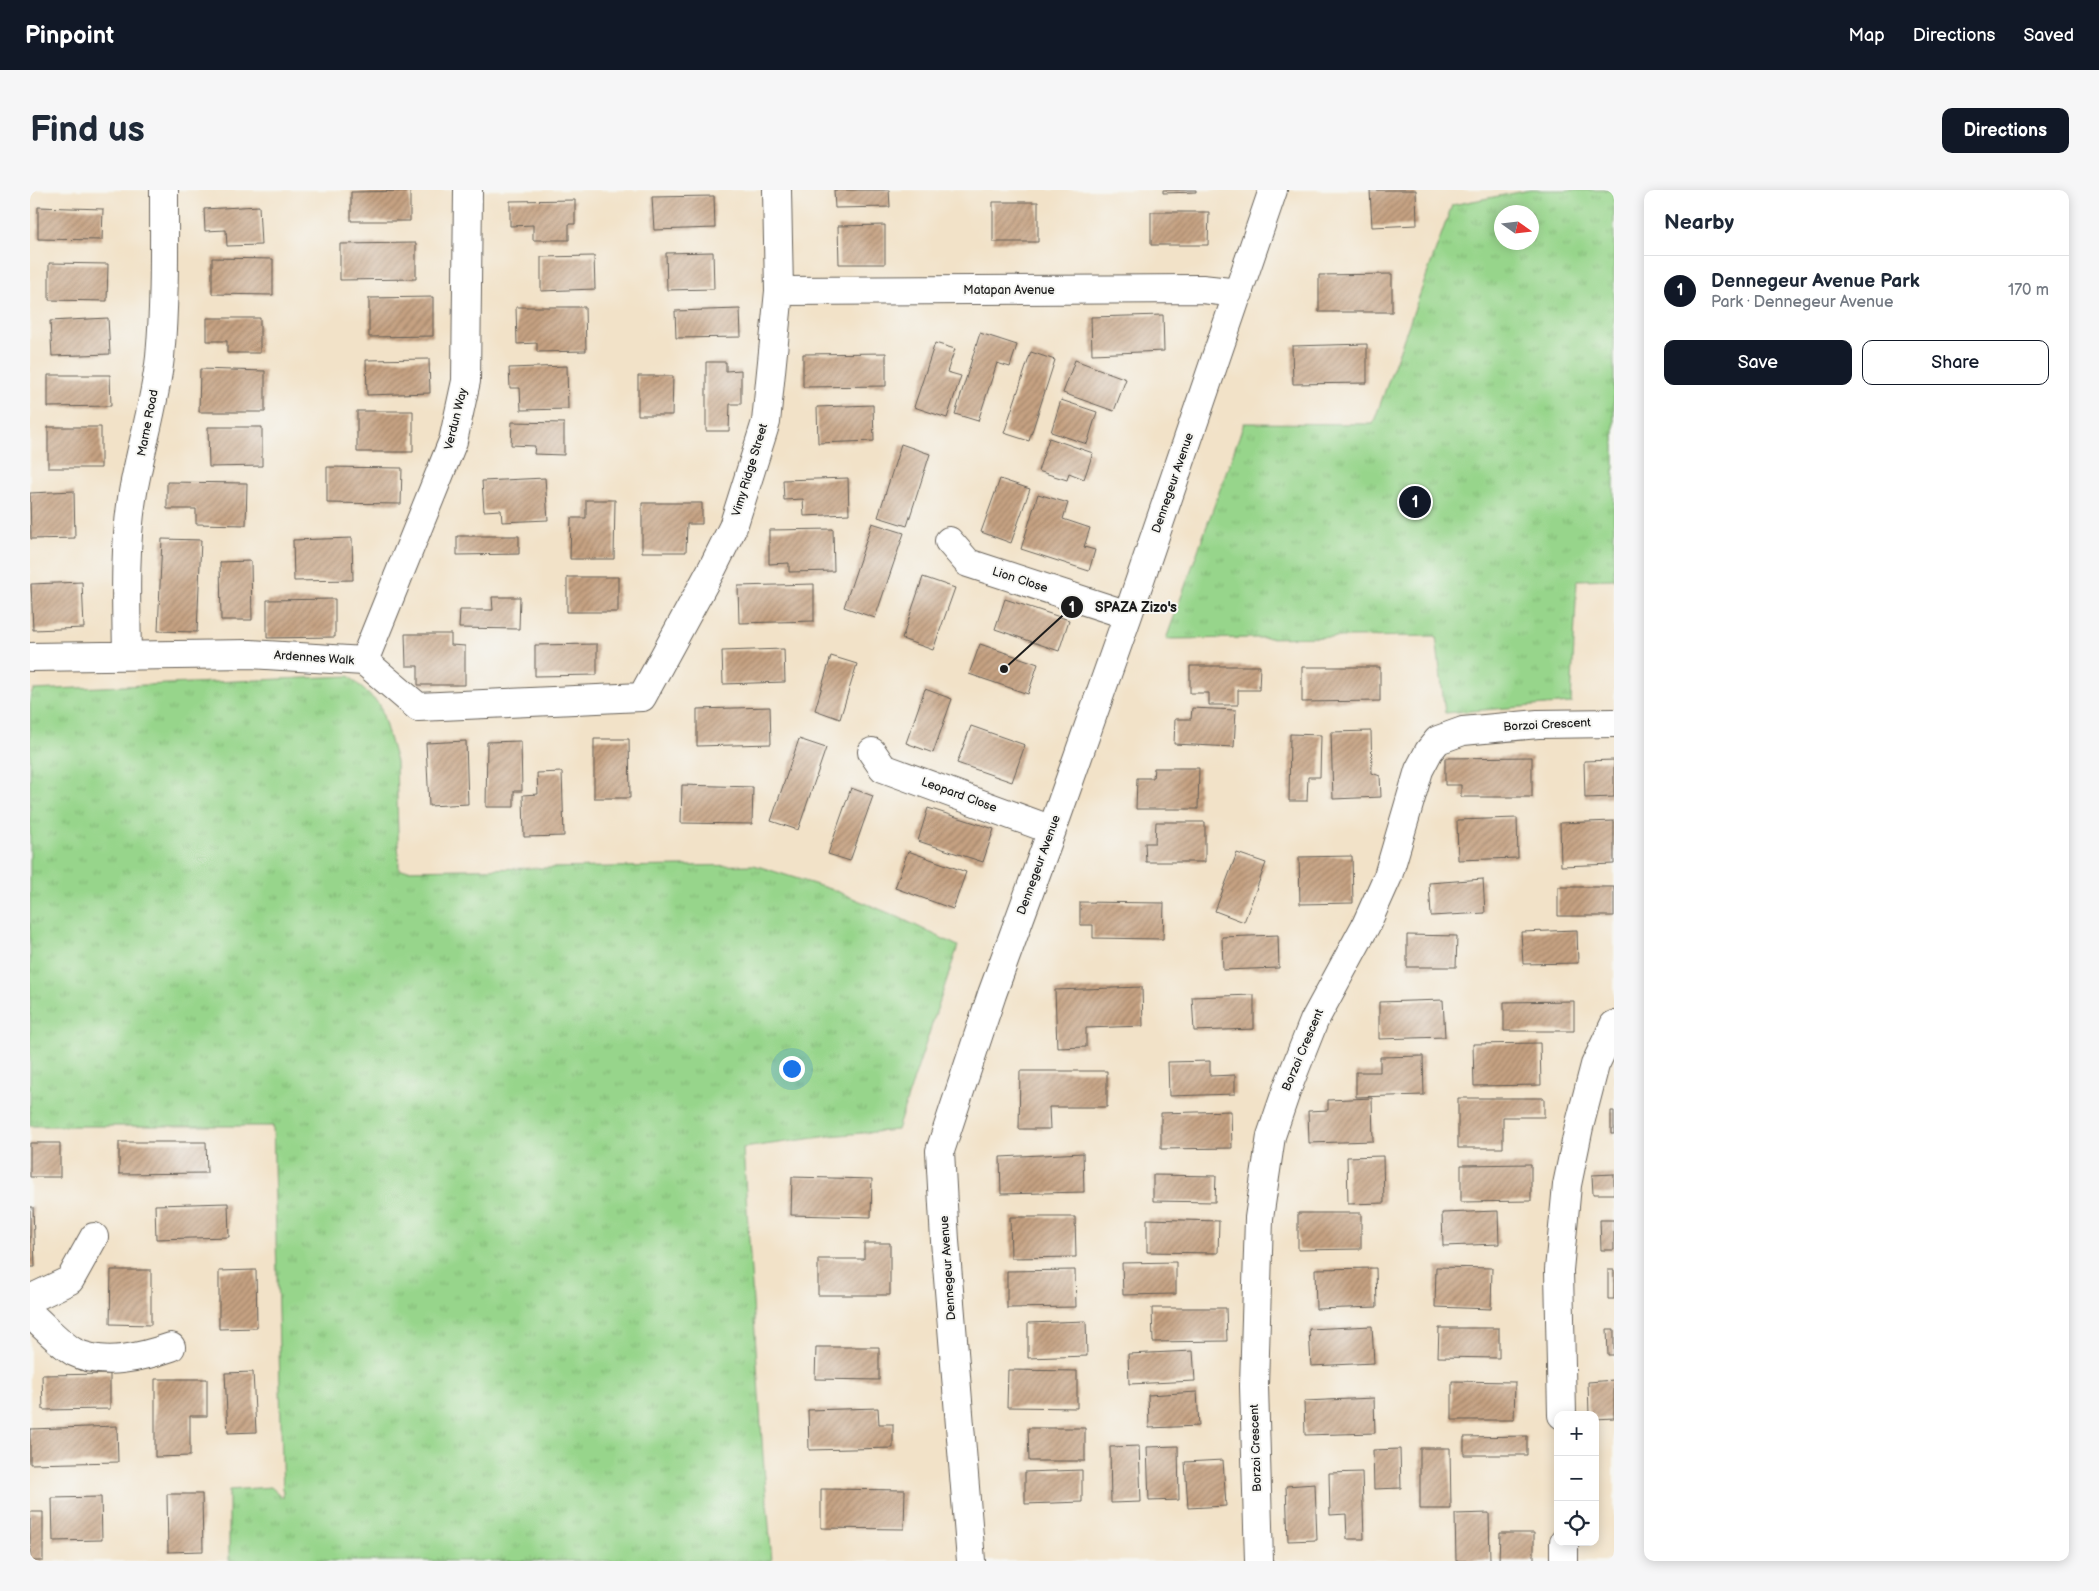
<!DOCTYPE html>
<meta charset="utf-8">
<style>
body{margin:0;font-family:"Balsamiq Sans",sans-serif;background:#f6f6f7;color:#1f2937}
.controls{position:absolute;right:15px;bottom:15px;display:grid;overflow:hidden;border-radius:10px;box-shadow:0 2px 12px #0003}
.controls button{width:45px;height:45px;display:grid;place-items:center;padding:0;border:0;border-bottom:1px solid #e0e1e3;background:#fff;color:#1f2937;font:25px sans-serif}
.compass{position:absolute;left:1464px;top:15px;width:45px;height:45px;border-radius:50%;background:#fff;box-shadow:0 2px 12px #0003;rotate:104deg}
.you{position:absolute;left:761px;top:878px;width:18px;height:18px;margin:-12px;border:4px solid #fff;border-radius:50%;background:#1a73e8;box-shadow:0 0 0 8px #1a73e833}
.badge{display:grid;place-items:center;width:32px;height:32px;border-radius:50%;background:#111827;color:#fff;font-size:16px;font-weight:700}
.pin{position:absolute;translate:-50% -50%;border:2px solid #fff;box-shadow:0 1px 5px #0006}
.list{margin:0;padding:0;list-style:none}
h2{display:flex;justify-content:space-between;align-items:center;height:65px;margin:0;padding:0 20px;font-size:21px}
h2 small{font-size:16px;font-weight:400;color:#747a83}
.list li{display:grid;grid-template-columns:32px 1fr auto;gap:15px;align-items:center;box-sizing:border-box;height:70px;padding:0 20px;border-top:1px solid #e0e1e3}
.list b{display:block;font-size:19px;white-space:nowrap}
.list p{margin:0;font-size:16px;white-space:nowrap;color:#747a83}
.list em{font-size:16px;font-style:normal;color:#747a83}
.actions{display:flex;gap:10px;padding:15px 20px}
.actions a{flex:1;padding:11px 0;border:1px solid #111827;border-radius:10px;text-align:center;font-size:18px;color:#111827}
.actions .main{background:#111827;color:#fff}
.icon{flex:none;width:28px;height:28px;fill:none;stroke:currentColor;stroke-width:2;stroke-linecap:round;stroke-linejoin:round}
.map{position:relative;flex:none;width:1584px;height:1371px;overflow:hidden;border-radius:10px}
header{display:flex;align-items:center;gap:30px;box-sizing:border-box;height:70px;padding:0 25px;background:#111827;color:#fff}
header strong{font-size:24px}
nav{display:flex;gap:28px;margin-inline-start:auto;font-size:18px}
.intro{display:flex;align-items:center;justify-content:space-between;box-sizing:border-box;height:120px;padding:0 30px}
h1{margin:0;font-size:35px}
.button{padding:12px 22px;border-radius:10px;background:#111827;color:#fff;font-size:18px;font-weight:700}
main{display:flex;gap:30px;padding:0 30px}
aside{flex:1;background:#fff;border-radius:10px;box-shadow:0 2px 12px #0003}
.map>svg:first-child{display:block}
.grass{fill:url(#grass-tufts);stroke:#5a7854;fill-rule:evenodd}
.building{fill:url(#building-hatch)}
.lines{fill:none;stroke-linecap:round;stroke-linejoin:round}
.minor-casing{stroke:#676158;stroke-width:30}
.minor{stroke:#fff;stroke-width:28}
.labels{text-anchor:middle;dominant-baseline:central;stroke-width:4;stroke-linejoin:round;paint-order:stroke}
.street-label{font-size:12px;fill:#1c1c1c;stroke:#f6f6f2}
.leader{fill:none;stroke:#1c1c1c;stroke-width:2}
.callout-dot{fill:#1c1c1c;stroke:#f6f6f2;stroke-width:2}
.mark-label{font-size:15px;text-anchor:middle;font-weight:bold;fill:#fff}
.callout-label{font-size:14px;text-anchor:middle;font-weight:bold;fill:#1c1c1c;stroke:#f6f6f2;stroke-width:4;stroke-linejoin:round;paint-order:stroke}
</style>
<header>
<strong>Pinpoint</strong>
<nav><a>Map</a><a>Directions</a><a>Saved</a></nav>
</header>
<div class="intro"><h1>Find us</h1><a class="button">Directions</a></div>
<main>
<div class="map">
<svg width="1584" height="1371" viewBox="0 0 1584 1371">
<defs>
<pattern id="grass-tufts" width="24" height="20" patternUnits="userSpaceOnUse" patternTransform="scale(1.25)"><rect width="24" height="20" fill="#97d58b"/><path d="M3 7l-1-3M5 7V3M7 7l1-3M15 17l-1-3M17 17v-4M19 17l1-3" fill="none" stroke="#82b677"/></pattern>
<pattern id="building-hatch" width="6" height="6" patternUnits="userSpaceOnUse" patternTransform="scale(1.25)"><rect width="6" height="6" fill="#c6a282"/><path d="M-1 1l2-2M0 6l6-6M5 7l2-2" fill="none" stroke="#a0836a"/></pattern>
</defs>
<rect width="100%" height="100%" fill="#f6f6f2"/>
<filter id="ink" filterUnits="userSpaceOnUse"><feTurbulence type="fractalNoise" baseFrequency=".02" numOctaves="2"/><feDisplacementMap in="SourceGraphic" scale="10" xChannelSelector="R" yChannelSelector="G"/><feConvolveMatrix kernelMatrix="1 2 1 2 8 2 1 2 1" color-interpolation-filters="sRGB"/></filter>
<filter id="wash" filterUnits="userSpaceOnUse"><feTurbulence type="fractalNoise" baseFrequency=".0096" numOctaves="4" result="noise"/><feDisplacementMap in="SourceGraphic" scale="20" xChannelSelector="R" yChannelSelector="G"/><feGaussianBlur stdDeviation="1.12" result="paint"/><feColorMatrix in="noise" values="0 0 0 0 0 0 0 0 0 0 0 0 0 0 0 0 0 1.4 0 .05"/><feComposite in="paint" operator="in"/></filter>
<g filter="url(#wash)">
<rect width="100%" height="100%" fill="#f2e2c8"/>
<path class="grass" d="M 1500,0 L 1584,0 L 1584,389 L 1547,390 L 1541,513 L 1415,523 L 1406,446 L 1136,449 L 1214,233 L 1343,234 L 1422,15 ZM 1472,22 L 1502,22 L 1502,52 L 1472,52 Z
M 319,486 L 350,515 L 366,572 L 369,680 L 724,675 L 806,701 L 866,726 L 928,756 L 867,940 L 799,946 L 713,958 L 733,1266 L 742,1371 L 199,1371 L 199,1300 L 241,1297 L 253,1308 L 243,936 L 0,936 L 0,507 L 3,500 Z"/>
<g id="blocks">
<path class="building" d="M 804,0 L 859,0 L 860,17 L 805,18 Z
M 1133,0 L 1166,0 L 1166,2 L 1133,3 Z
M 1340,0 L 1386,0 L 1387,35 L 1342,37 Z
M 380,1 L 380,31 L 321,31 L 321,2 Z
M 684,6 L 685,38 L 624,40 L 622,7 Z
M 545,10 L 545,34 L 539,34 L 539,50 L 503,50 L 503,35 L 480,36 L 480,11 Z
M 963,12 L 1008,12 L 1008,52 L 963,52 Z
M 229,16 L 231,55 L 197,56 L 196,40 L 175,41 L 174,19 Z
M 8,17 L 73,19 L 72,50 L 8,49 Z
M 1121,22 L 1179,22 L 1178,55 L 1121,55 Z
M 855,35 L 855,74 L 809,74 L 808,36 Z
M 386,53 L 386,89 L 310,90 L 310,54 Z
M 683,62 L 684,99 L 637,100 L 636,63 Z
M 564,66 L 565,99 L 511,101 L 511,67 Z
M 182,68 L 243,69 L 243,105 L 182,104 Z
M 19,73 L 78,74 L 77,111 L 19,110 Z
M 1362,84 L 1362,122 L 1289,122 L 1289,85 Z
M 403,107 L 403,146 L 339,147 L 339,108 Z
M 486,117 L 555,117 L 556,161 L 507,162 L 507,153 L 487,154 Z
M 710,119 L 711,147 L 646,148 L 645,121 Z
M 1133,125 L 1134,161 L 1062,164 L 1061,127 Z
M 78,128 L 80,164 L 22,166 L 20,131 Z
M 177,128 L 230,128 L 230,163 L 197,163 L 197,151 L 177,151 Z
M 950,143 L 987,155 L 980,177 L 967,173 L 948,231 L 925,224 Z
M 905,153 L 925,159 L 917,182 L 931,186 L 917,228 L 884,217 Z
M 1337,154 L 1337,193 L 1263,194 L 1262,156 Z
M 1001,162 L 1025,170 L 999,251 L 974,243 Z
M 856,163 L 856,196 L 773,197 L 773,164 Z
M 399,169 L 400,203 L 337,205 L 336,170 Z
M 1045,170 L 1096,189 L 1084,221 L 1033,203 Z
M 676,172 L 696,172 L 696,181 L 711,180 L 711,214 L 700,214 L 699,241 L 676,241 Z
M 537,176 L 538,219 L 491,220 L 490,198 L 480,198 L 479,178 Z
M 170,179 L 235,181 L 235,222 L 169,222 Z
M 18,185 L 80,185 L 81,216 L 18,217 Z
M 608,186 L 643,186 L 642,225 L 608,225 Z
M 1031,210 L 1067,222 L 1057,254 L 1021,242 Z
M 843,215 L 844,251 L 788,253 L 787,217 Z
M 327,221 L 383,221 L 383,262 L 327,262 Z
M 482,232 L 534,233 L 534,265 L 504,264 L 505,256 L 481,255 Z
M 18,237 L 71,237 L 71,278 L 18,278 Z
M 178,237 L 232,237 L 232,276 L 179,277 Z
M 1019,248 L 1063,263 L 1054,289 L 1039,283 L 1037,290 L 1008,281 Z
M 871,254 L 900,264 L 877,336 L 848,327 Z
M 297,277 L 372,278 L 371,314 L 297,313 Z
M 515,288 L 518,330 L 472,332 L 471,320 L 454,321 L 452,291 Z
M 818,288 L 819,324 L 774,326 L 773,309 L 754,310 L 753,290 Z
M 970,289 L 1000,299 L 981,353 L 951,342 Z
M 137,292 L 217,293 L 216,335 L 166,334 L 166,319 L 137,319 Z
M 44,301 L 45,348 L 1,349 L 0,303 Z
M 1008,304 L 1038,313 L 1033,329 L 1060,338 L 1054,357 L 1065,360 L 1059,381 L 991,359 Z
M 556,310 L 585,310 L 584,369 L 540,369 L 541,328 L 556,328 Z
M 612,313 L 672,313 L 672,334 L 657,334 L 656,362 L 612,362 Z
M 842,333 L 874,343 L 845,428 L 814,417 Z
M 803,339 L 804,381 L 759,382 L 759,373 L 739,374 L 739,340 Z
M 427,346 L 489,346 L 489,364 L 427,365 Z
M 322,348 L 323,390 L 264,391 L 263,350 Z
M 132,349 L 171,350 L 167,442 L 128,441 Z
M 221,371 L 222,430 L 191,430 L 190,372 Z
M 537,387 L 588,387 L 588,422 L 537,422 Z
M 893,387 L 925,398 L 903,460 L 872,449 Z
M 52,392 L 54,438 L 3,440 L 1,394 Z
M 784,394 L 784,431 L 709,433 L 708,396 Z
M 462,407 L 490,407 L 489,439 L 429,438 L 430,420 L 463,420 Z
M 305,409 L 305,447 L 237,448 L 237,410 Z
M 975,409 L 1039,430 L 1029,461 L 965,439 Z
M 375,444 L 421,444 L 421,455 L 435,456 L 435,495 L 388,495 L 388,476 L 376,476 Z
M 567,454 L 567,485 L 505,486 L 505,455 Z
M 950,454 L 1008,474 L 998,504 L 939,484 Z
M 754,459 L 755,492 L 693,494 L 692,461 Z
M 801,466 L 827,474 L 810,529 L 785,520 Z
M 1160,476 L 1230,476 L 1229,500 L 1208,500 L 1208,515 L 1179,515 L 1179,503 L 1160,503 Z
M 1272,477 L 1350,477 L 1350,511 L 1272,512 Z
M 895,499 L 922,509 L 903,563 L 876,553 Z
M 740,517 L 741,554 L 667,556 L 667,519 Z
M 1162,518 L 1206,520 L 1204,557 L 1144,554 L 1145,529 L 1161,529 Z
M 941,536 L 995,555 L 982,592 L 927,573 Z
M 1341,541 L 1342,583 L 1350,586 L 1351,607 L 1303,609 L 1301,542 Z
M 1260,544 L 1291,545 L 1290,587 L 1278,587 L 1277,611 L 1259,611 Z
M 564,549 L 599,549 L 600,608 L 564,608 Z
M 769,549 L 796,558 L 768,640 L 741,631 Z
M 436,551 L 438,614 L 399,616 L 396,553 Z
M 491,551 L 492,601 L 484,601 L 484,617 L 456,617 L 457,552 Z
M 1502,567 L 1502,607 L 1431,607 L 1431,595 L 1415,595 L 1415,568 Z
M 1584,570 L 1584,607 L 1555,608 L 1554,571 Z
M 1124,578 L 1169,578 L 1168,619 L 1106,619 L 1107,588 L 1123,588 Z
M 532,582 L 534,646 L 494,647 L 493,605 L 508,604 L 507,583 Z
M 652,595 L 723,597 L 722,634 L 651,633 Z
M 821,598 L 843,606 L 820,671 L 798,664 Z
M 898,618 L 964,639 L 953,672 L 888,651 Z
M 1487,628 L 1488,668 L 1428,670 L 1427,630 Z
M 1584,631 L 1584,674 L 1531,676 L 1530,633 Z
M 1126,632 L 1175,632 L 1175,672 L 1116,672 L 1115,653 L 1125,653 Z
M 878,661 L 936,682 L 923,719 L 865,698 Z
M 1207,663 L 1236,673 L 1214,732 L 1185,721 Z
M 1322,666 L 1323,713 L 1270,714 L 1269,667 Z
M 1453,689 L 1455,723 L 1401,726 L 1399,693 Z
M 1528,697 L 1584,697 L 1584,726 L 1528,726 Z
M 1050,712 L 1134,713 L 1133,749 L 1063,748 L 1063,735 L 1050,735 Z
M 1547,740 L 1548,773 L 1493,774 L 1491,742 Z
M 1248,745 L 1249,778 L 1193,780 L 1192,747 Z
M 1377,745 L 1427,746 L 1426,777 L 1377,777 Z
M 1112,797 L 1113,836 L 1056,838 L 1056,857 L 1027,858 L 1025,800 Z
M 1224,805 L 1224,839 L 1164,841 L 1162,807 Z
M 1413,810 L 1415,847 L 1349,849 L 1349,812 Z
M 1544,811 L 1544,841 L 1474,841 L 1474,812 Z
M 1510,853 L 1511,895 L 1444,896 L 1443,854 Z
M 1393,866 L 1394,905 L 1326,907 L 1326,882 L 1350,882 L 1350,867 Z
M 1180,871 L 1180,886 L 1205,885 L 1205,904 L 1139,906 L 1138,872 Z
M 990,881 L 1077,881 L 1077,917 L 1019,917 L 1020,939 L 989,939 Z
M 1342,908 L 1343,951 L 1279,953 L 1278,921 L 1298,920 L 1298,910 Z
M 1428,908 L 1514,908 L 1514,927 L 1473,927 L 1473,958 L 1428,958 Z
M 1201,921 L 1202,958 L 1131,959 L 1131,923 Z
M 1581,921 L 1584,921 L 1584,944 L 1581,944 Z
M 89,952 L 176,952 L 177,983 L 89,984 Z
M 0,953 L 30,953 L 30,987 L 0,987 Z
M 1053,963 L 1054,1002 L 971,1004 L 970,967 Z
M 1353,966 L 1354,1013 L 1318,1014 L 1317,967 Z
M 1501,974 L 1501,1011 L 1431,1012 L 1431,975 Z
M 1584,984 L 1584,1004 L 1563,1004 L 1562,985 Z
M 1123,985 L 1186,986 L 1185,1012 L 1123,1011 Z
M 762,987 L 842,989 L 841,1027 L 761,1025 Z
M 198,1013 L 199,1047 L 126,1049 L 125,1015 Z
M 0,1017 L 3,1017 L 5,1077 L 0,1077 Z
M 1468,1021 L 1469,1054 L 1413,1056 L 1412,1023 Z
M 1268,1023 L 1331,1023 L 1331,1059 L 1268,1060 Z
M 980,1027 L 1045,1027 L 1046,1067 L 981,1068 Z
M 1117,1029 L 1189,1031 L 1188,1063 L 1117,1062 Z
M 1570,1030 L 1584,1030 L 1584,1060 L 1571,1060 Z
M 834,1053 L 860,1053 L 860,1105 L 788,1105 L 788,1069 L 834,1069 Z
M 1146,1072 L 1146,1104 L 1093,1105 L 1092,1073 Z
M 1406,1077 L 1462,1078 L 1461,1119 L 1405,1117 Z
M 1346,1078 L 1347,1117 L 1286,1119 L 1285,1079 Z
M 81,1080 L 121,1080 L 121,1135 L 80,1134 Z
M 226,1080 L 227,1138 L 189,1139 L 189,1081 Z
M 1045,1080 L 1046,1117 L 977,1118 L 977,1081 Z
M 1578,1080 L 1584,1080 L 1584,1109 L 1578,1109 Z
M 1122,1118 L 1196,1118 L 1197,1151 L 1123,1152 Z
M 1056,1131 L 1057,1166 L 998,1168 L 998,1133 Z
M 1342,1136 L 1344,1173 L 1281,1176 L 1279,1139 Z
M 1409,1138 L 1469,1138 L 1469,1168 L 1408,1167 Z
M 1577,1139 L 1584,1139 L 1584,1165 L 1578,1165 Z
M 786,1157 L 849,1157 L 849,1190 L 785,1189 Z
M 1163,1161 L 1165,1191 L 1099,1194 L 1098,1164 Z
M 978,1180 L 1047,1181 L 1047,1218 L 977,1217 Z
M 223,1182 L 226,1242 L 198,1243 L 195,1183 Z
M 80,1184 L 80,1219 L 13,1220 L 12,1185 Z
M 125,1189 L 177,1189 L 177,1226 L 160,1226 L 160,1266 L 125,1267 Z
M 1584,1190 L 1584,1228 L 1565,1229 L 1565,1225 L 1559,1225 L 1558,1192 Z
M 1422,1191 L 1485,1192 L 1484,1230 L 1422,1230 Z
M 1167,1202 L 1169,1236 L 1119,1238 L 1118,1205 Z
M 1344,1208 L 1345,1243 L 1275,1245 L 1274,1211 Z
M 848,1218 L 849,1234 L 863,1234 L 863,1258 L 779,1260 L 778,1220 Z
M 87,1236 L 88,1272 L 0,1274 L 0,1239 Z
M 998,1238 L 1055,1238 L 1055,1271 L 999,1271 Z
M 1497,1246 L 1497,1265 L 1434,1265 L 1434,1247 Z
M 1109,1256 L 1111,1312 L 1081,1313 L 1080,1257 Z
M 1148,1256 L 1149,1310 L 1119,1311 L 1117,1257 Z
M 1390,1258 L 1420,1258 L 1421,1319 L 1390,1319 Z
M 1370,1259 L 1371,1298 L 1344,1299 L 1343,1260 Z
M 1193,1270 L 1196,1316 L 1158,1318 L 1155,1272 Z
M 1052,1280 L 1052,1312 L 995,1314 L 995,1282 Z
M 1332,1282 L 1334,1349 L 1317,1349 L 1316,1324 L 1300,1325 L 1299,1283 Z
M 1285,1294 L 1287,1350 L 1258,1351 L 1256,1296 Z
M 791,1299 L 875,1300 L 874,1339 L 791,1338 Z
M 137,1304 L 172,1304 L 173,1361 L 138,1362 Z
M 71,1307 L 72,1350 L 23,1351 L 22,1308 Z
M 0,1322 L 13,1322 L 13,1371 L 0,1371 Z
M 1459,1323 L 1460,1371 L 1426,1371 L 1425,1324 Z
M 1470,1343 L 1504,1343 L 1504,1371 L 1469,1371 Z"/>
</g>
</g>
<g filter="url(#ink)">
<use href="#blocks" fill-opacity="0" stroke="#676158" stroke-width="1"/>
<g class="lines">
<defs>
<path id="minor" d="M 749,101 L 1172,99 L 1209,103
M 919,351 L 938,373 L 1098,425
M 97,465 C 96,411 94,356 103,302 C 111,257 125,213 130,167 C 135,112 134,56 134,0
M 0,467 L 220,464 L 334,471 L 388,517 L 612,507 L 683,377 L 703,337 L 736,232 L 749,101 L 747,0
M 334,471 L 423,251 L 436,191 L 438,0
M 842,562 L 853,578 L 1022,640
M 0,1109 L 40,1090 L 64,1047
M 0,1124 C 13,1135 30,1154 44,1162 C 74,1177 112,1167 141,1157
M 1532,1225 L 1529,1080 L 1537,995 L 1549,937 L 1565,875 L 1584,835
M 1534,1352 L 1534,1371
M 941,1371 L 915,1051 L 910,961 L 962,804 L 1022,640 L 1098,425 L 1243,0
M 1229,1371 L 1224,1196 L 1229,1028 L 1241,946 L 1257,899 L 1284,831 L 1336,735 L 1358,686 L 1389,580 L 1399,561 L 1408,550 L 1433,541 L 1508,534 L 1584,533"/>
</defs>
<use href="#minor" class="minor-casing"/>
<use href="#minor" class="minor"/>
</g>
</g>
<g class="labels">
<g class="street-label">
<text x="979" y="100">Matapan Avenue</text>
<text transform="translate(426 229) rotate(-76)">Verdun Way</text>
<text transform="translate(118 233) rotate(-79)">Marne Road</text>
<text transform="translate(720 280) rotate(-73)">Vimy Ridge Street</text>
<text transform="translate(1143 293) rotate(-71)">Dennegeur Avenue</text>
<text transform="translate(990 390) rotate(18)">Lion Close</text>
<text transform="translate(284 468) rotate(4)">Ardennes Walk</text>
<text transform="translate(1517 535) rotate(-3)">Borzoi Crescent</text>
<text transform="translate(929 605) rotate(20)">Leopard Close</text>
<text transform="translate(1009 675) rotate(-70)">Dennegeur Avenue</text>
<text transform="translate(1273 860) rotate(-67)">Borzoi Crescent</text>
<text transform="translate(918 1078) rotate(-94)">Dennegeur Avenue</text>
<text transform="translate(1226 1258) rotate(-92)">Borzoi Crescent</text>
</g>
</g>
<path class="leader" d="M974 479L1042 417"/>
<g class="callout-dot">
<circle cx="974" cy="479" r="5"/>
<circle cx="1042" cy="417" r="12"/>
</g>
<g class="mark-label">
<text x="1042" y="422">1</text>
</g>
<g class="callout-label">
<text x="1106" y="422">SPAZA Zizo's</text>
</g>
</svg>
<div class="controls">
<button>+</button>
<button>−</button>
<button><svg class="icon" aria-label="locate" viewBox="0 0 24 24"><circle cx="12" cy="12" r="6"/><path d="M12 2v4M12 18v4M2 12h4M18 12h4"/></svg></button>
</div>
<svg class="compass" viewBox="-18 -18 36 36"><path d="M0-13l5 13h-10z" fill="#e53935"/><path d="M0 13l5-13h-10z" fill="#747a83"/></svg>
<div class="you"></div>
<div class="pin badge" style="left:1385px;top:312px">1</div>
</div>
<aside>
<h2>Nearby<small></small></h2>
<ul class="list">
<li><span class="badge">1</span><div><b>Dennegeur Avenue Park</b><p>Park · Dennegeur Avenue</p></div><em>170 m</em></li>
</ul>
<div class="actions"><a class="main">Save</a><a>Share</a></div>
</aside>
</main>
